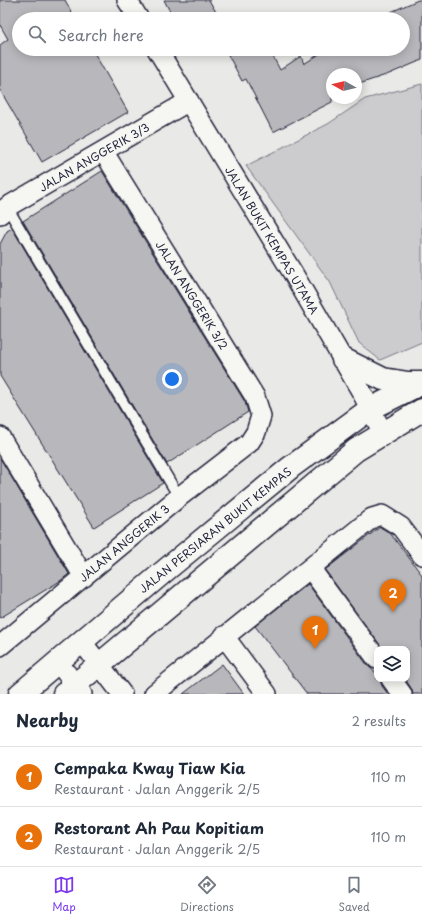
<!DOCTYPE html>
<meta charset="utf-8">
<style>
body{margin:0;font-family:"Playpen Sans",sans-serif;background:#f2f2f3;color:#1f2937}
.controls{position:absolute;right:12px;bottom:12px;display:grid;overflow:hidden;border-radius:8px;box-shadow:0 2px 10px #0003}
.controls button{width:36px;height:36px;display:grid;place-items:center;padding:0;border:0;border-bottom:1px solid #e0e1e3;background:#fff;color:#1f2937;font:20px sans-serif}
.compass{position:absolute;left:326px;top:68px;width:36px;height:36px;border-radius:50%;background:#fff;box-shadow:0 2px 10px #0003;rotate:278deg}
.you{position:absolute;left:172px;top:379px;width:14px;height:14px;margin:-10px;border:3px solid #fff;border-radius:50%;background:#1a73e8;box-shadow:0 0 0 6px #1a73e833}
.badge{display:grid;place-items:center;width:26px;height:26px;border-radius:50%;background:#7c3aed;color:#fff;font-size:13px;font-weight:700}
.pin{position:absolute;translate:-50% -33px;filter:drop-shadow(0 1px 2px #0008)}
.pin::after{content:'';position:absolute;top:21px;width:14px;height:12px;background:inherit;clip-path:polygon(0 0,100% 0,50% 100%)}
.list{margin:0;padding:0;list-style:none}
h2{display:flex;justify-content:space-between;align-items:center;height:52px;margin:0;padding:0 16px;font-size:17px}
h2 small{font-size:13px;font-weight:400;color:#747a83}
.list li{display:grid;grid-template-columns:26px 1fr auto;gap:12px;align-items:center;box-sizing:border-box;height:60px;padding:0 16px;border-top:1px solid #e0e1e3}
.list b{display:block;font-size:15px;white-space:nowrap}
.list p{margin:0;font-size:13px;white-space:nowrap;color:#747a83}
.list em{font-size:13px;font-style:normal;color:#747a83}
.icon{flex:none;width:22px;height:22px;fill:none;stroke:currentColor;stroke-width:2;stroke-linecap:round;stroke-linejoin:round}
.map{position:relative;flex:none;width:422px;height:694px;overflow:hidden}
.search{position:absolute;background:#fff;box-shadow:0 2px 10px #0003;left:12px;right:12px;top:12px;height:44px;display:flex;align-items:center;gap:10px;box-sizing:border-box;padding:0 14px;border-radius:22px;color:#747a83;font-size:15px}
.sheet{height:172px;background:#fff}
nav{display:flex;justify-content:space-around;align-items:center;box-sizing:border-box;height:56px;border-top:1px solid #e0e1e3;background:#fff;font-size:11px;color:#747a83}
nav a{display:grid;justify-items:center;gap:2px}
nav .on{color:#7c3aed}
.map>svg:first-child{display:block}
.green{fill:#ccccce;stroke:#777784}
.building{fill:#b8b8bc;stroke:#22223b}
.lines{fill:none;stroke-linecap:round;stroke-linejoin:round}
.service-casing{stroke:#22223b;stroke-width:13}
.minor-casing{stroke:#22223b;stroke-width:22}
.tertiary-casing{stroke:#22223b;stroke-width:25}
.service{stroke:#f6f6f2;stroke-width:10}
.minor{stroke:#f6f6f2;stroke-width:19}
.tertiary{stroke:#f6f6f2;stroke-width:22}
.labels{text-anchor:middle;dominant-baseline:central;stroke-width:3;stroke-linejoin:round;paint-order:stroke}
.street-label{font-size:11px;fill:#22223b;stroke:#f6f6f2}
</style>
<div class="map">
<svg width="422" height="694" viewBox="0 0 422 694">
<rect width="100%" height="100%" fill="#e9e9e7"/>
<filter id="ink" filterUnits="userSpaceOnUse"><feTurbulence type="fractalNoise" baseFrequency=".025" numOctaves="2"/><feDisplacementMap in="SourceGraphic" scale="8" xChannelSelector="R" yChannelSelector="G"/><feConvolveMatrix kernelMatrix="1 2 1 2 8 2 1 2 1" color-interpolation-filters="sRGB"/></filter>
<g filter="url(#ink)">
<path class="green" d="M 422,84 L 422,342 L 380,360 L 359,343 L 330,282 L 246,166 L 328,124 L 365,99 Z"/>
<path class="building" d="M 0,0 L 65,0 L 75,19 L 19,19 L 19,49 L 92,49 L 128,112 L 42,162 L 0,90 L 0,45 L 8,39 L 0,25 Z
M 164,0 L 209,0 L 220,19 L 174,19 Z
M 418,0 L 422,0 L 422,60 L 389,74 L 356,85 L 356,74 L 332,74 L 332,102 L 273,132 L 246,79 L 242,81 L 225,49 L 269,49 L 280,70 L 301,56 L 304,64 L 327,49 L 403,49 L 403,19 L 375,19 Z
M 102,171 L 245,402 L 248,412 L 167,464 L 23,221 Z
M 12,228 L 163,483 L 94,527 L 0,376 L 0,244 L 7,231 Z
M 0,458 L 69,574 L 60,581 L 0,618 Z
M 380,527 L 390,533 L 422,575 L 422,694 L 413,694 L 411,688 L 407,682 L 407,649 L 383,649 L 325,570 Z
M 308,584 L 368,666 L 377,674 L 377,679 L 380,679 L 382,686 L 388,694 L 307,694 L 255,626 Z
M 222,664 L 244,694 L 183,694 Z"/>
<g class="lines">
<defs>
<path id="service" d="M 7,207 L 179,497"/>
<path id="minor" d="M 127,0 L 139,19
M 157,49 L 294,275 L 361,391 L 383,433
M 0,214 L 7,207 L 189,101
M 0,437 L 84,577
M 310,568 L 377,659
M 224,636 L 267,694
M 82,642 L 122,694
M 0,646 L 179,497 L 249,443 L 256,432 L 261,416 L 255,397 L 103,151
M 58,662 L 82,694
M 391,679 L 402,694
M 154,694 L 372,518 L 382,515 L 401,527 L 422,555"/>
<path id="tertiary" d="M 343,359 L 383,379 L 408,383 L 420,383
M 20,694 L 167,569 L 291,467 L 370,409 L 422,383
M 64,694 L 356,450 L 422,410"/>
</defs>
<use href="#service" class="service-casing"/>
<use href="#minor" class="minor-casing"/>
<use href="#tertiary" class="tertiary-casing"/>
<use href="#service" class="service"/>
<use href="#minor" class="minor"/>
<use href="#tertiary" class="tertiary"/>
</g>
</g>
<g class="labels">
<g class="street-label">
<text transform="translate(94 157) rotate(-30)">JALAN ANGGERIK 3/3</text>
<text transform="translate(272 240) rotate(59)">JALAN BUKIT KEMPAS UTAMA</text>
<text transform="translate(192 295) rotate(58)">JALAN ANGGERIK 3/2</text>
<text transform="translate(215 530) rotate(-39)">JALAN PERSIARAN BUKIT KEMPAS</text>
<text transform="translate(124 543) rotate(-40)">JALAN ANGGERIK 3</text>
</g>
</g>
</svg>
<div class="controls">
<button><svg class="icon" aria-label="layers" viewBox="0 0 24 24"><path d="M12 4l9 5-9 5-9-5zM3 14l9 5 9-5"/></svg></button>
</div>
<svg class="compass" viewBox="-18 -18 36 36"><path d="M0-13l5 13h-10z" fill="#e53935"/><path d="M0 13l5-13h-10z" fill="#747a83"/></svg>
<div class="you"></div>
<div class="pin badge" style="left:315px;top:649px;background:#e8710a">1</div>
<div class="pin badge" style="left:393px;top:612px;background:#e8710a">2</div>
<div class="search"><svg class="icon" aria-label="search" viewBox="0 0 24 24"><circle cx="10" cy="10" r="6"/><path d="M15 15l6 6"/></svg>Search here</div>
</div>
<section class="sheet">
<h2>Nearby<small>2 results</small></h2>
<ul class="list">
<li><span class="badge" style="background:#e8710a">1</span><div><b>Cempaka Kway Tiaw Kia</b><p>Restaurant · Jalan Anggerik 2/5</p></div><em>110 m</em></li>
<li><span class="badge" style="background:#e8710a">2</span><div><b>Restorant Ah Pau Kopitiam</b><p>Restaurant · Jalan Anggerik 2/5</p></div><em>110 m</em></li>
</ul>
</section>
<nav>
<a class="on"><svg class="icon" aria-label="map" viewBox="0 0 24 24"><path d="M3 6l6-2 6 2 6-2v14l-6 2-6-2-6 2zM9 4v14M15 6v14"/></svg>Map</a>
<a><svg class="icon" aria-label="directions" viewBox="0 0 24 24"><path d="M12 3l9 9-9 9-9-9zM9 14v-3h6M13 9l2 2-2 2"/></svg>Directions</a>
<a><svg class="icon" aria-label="saved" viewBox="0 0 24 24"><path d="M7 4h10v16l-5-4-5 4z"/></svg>Saved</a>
</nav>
